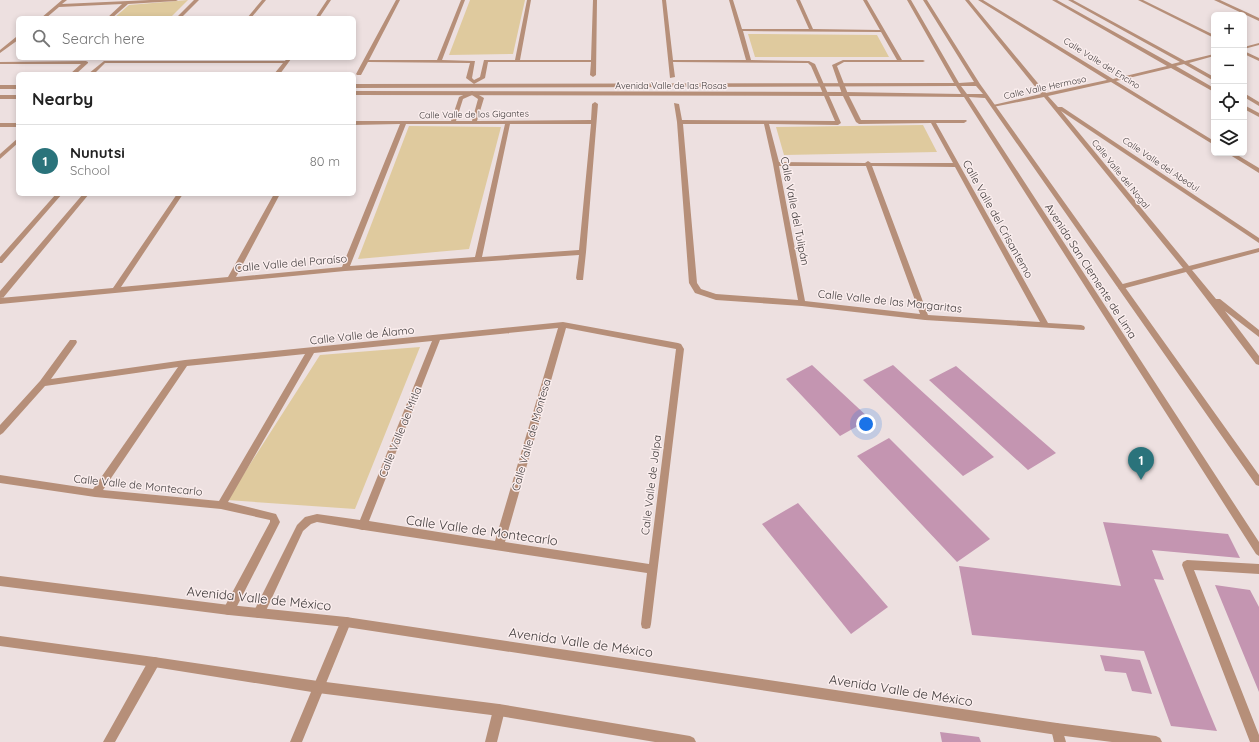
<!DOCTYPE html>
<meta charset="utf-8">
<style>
body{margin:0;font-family:Quicksand,sans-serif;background:#f2f2f2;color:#222}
.controls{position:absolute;right:12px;top:12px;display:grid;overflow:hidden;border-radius:6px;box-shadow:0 2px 6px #0003}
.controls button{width:36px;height:36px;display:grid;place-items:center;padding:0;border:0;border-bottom:1px solid #e0e0e0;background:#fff;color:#222;font:20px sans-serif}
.you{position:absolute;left:866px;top:424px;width:14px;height:14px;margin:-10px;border:3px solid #fff;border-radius:50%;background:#1a73e8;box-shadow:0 0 0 6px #1a73e833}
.badge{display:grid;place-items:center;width:26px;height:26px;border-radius:50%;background:#2a737b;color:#fff;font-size:13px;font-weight:700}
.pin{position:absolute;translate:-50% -33px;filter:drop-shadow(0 1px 2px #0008)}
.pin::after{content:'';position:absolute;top:21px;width:14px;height:12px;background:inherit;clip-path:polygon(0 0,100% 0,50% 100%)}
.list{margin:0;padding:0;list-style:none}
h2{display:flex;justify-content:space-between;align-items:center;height:52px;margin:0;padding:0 16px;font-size:17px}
h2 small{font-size:13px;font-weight:400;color:#767676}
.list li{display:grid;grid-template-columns:26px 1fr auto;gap:12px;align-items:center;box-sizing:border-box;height:72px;padding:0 16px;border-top:1px solid #e0e0e0}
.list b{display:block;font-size:15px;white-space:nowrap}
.list p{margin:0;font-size:13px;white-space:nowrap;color:#767676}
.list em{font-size:13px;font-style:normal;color:#767676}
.icon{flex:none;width:22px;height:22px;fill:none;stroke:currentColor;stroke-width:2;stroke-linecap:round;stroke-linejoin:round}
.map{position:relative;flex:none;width:1259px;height:742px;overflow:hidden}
.search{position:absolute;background:#fff;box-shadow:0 2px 6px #0003;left:16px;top:16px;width:340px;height:44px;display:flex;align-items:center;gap:10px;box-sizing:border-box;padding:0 14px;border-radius:6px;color:#767676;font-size:15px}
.panel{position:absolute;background:#fff;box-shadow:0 2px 6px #0003;left:16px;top:72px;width:340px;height:124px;border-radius:6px}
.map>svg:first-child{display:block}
.green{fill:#dfca9e}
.building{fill:#c495b1}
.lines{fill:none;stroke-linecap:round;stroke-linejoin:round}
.service{fill:#b68f79;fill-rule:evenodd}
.minor{fill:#b68f79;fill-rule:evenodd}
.tertiary{fill:#b68f79;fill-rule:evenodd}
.labels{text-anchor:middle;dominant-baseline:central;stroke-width:3;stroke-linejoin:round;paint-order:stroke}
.far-street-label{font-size:9px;fill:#3f3a3a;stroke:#faeded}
.street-label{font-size:11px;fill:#3f3a3a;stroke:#faeded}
.near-street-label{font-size:13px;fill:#3f3a3a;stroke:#faeded}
</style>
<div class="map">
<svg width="1259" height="742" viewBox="0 0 1259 742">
<rect width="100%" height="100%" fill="#ede0e0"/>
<path class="green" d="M 188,0 L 170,18 L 114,18 L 129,5 Z
M 470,0 L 525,0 L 513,54 L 449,55 Z
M 748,34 L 877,35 L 889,57 L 755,57 Z
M 923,125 L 937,152 L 784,155 L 776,127 Z
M 409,126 L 501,127 L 469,249 L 358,259 Z
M 420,347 L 355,509 L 227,500 L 320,355 Z"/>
<path class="building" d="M 812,365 L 870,419 L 840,436 L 786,379 Z
M 893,365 L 994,457 L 963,476 L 863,380 Z
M 956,366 L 1056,453 L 1028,470 L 929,380 Z
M 889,438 L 990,539 L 957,562 L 857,456 Z
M 798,503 L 888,607 L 851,634 L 762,524 Z
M 1103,522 L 1228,534 L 1240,558 L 1152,550 L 1164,580 L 1154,579 L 1217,731 L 1171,726 L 1144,651 L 972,635 L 959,566 L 1121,586 Z
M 1215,585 L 1250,590 L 1259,607 L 1259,692 Z
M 1100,655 L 1140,660 L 1152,694 L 1132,691 L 1126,673 L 1105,671 Z
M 940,732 L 979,737 L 981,742 L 942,742 Z"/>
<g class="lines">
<path class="service" d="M 1187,560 L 1259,564 L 1259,574 L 1194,570 L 1259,735 L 1259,742 L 1250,742 L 1182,565 L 1183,562 Z"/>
<path class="minor" d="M 62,0 L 67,0 L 62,4 L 150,0 L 178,0 L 176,1 L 128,4 L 112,18 L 107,18 L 122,4 L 59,7 L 46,18 L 41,18 Z
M 194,0 L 199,0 L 181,18 L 176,18 Z
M 262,0 L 266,0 L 251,18 L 247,18 Z
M 327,0 L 331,0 L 319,18 L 315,18 Z
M 396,0 L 400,0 L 369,60 L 437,60 L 461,0 L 465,0 L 442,60 L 475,61 L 472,78 L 474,80 L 480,77 L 484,60 L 515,60 L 527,0 L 531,0 L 520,60 L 591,60 L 593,0 L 597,0 L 596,75 L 593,77 L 590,75 L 591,62 L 488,62 L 485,78 L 474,84 L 466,78 L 470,63 L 368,62 L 361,75 L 357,75 L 356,74 Z
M 662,0 L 666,0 L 673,60 L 746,60 L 729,0 L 733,0 L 742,29 L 809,29 L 796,0 L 800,0 L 813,29 L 880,30 L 863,0 L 867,0 L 902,60 L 923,60 L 925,61 L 923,62 L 844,62 L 837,66 L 848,94 L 861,120 L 966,120 L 967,121 L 964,123 L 936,123 L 1048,323 L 1081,325 L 1084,326 L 1085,328 L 1084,330 L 925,320 L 802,306 L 716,300 L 695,293 L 689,283 L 677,122 L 674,103 L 679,104 L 682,120 L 835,121 L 811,66 L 808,63 L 673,62 L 675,77 L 670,78 ZM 743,31 L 881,32 L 897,60 L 843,60 L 832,65 L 842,94 L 856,122 L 859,124 L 931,123 L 953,163 L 871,163 L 868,161 L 865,163 L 779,162 L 769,124 L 838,125 L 841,123 L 815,64 L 809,61 L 751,60 ZM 683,124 L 764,124 L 773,164 L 798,300 L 716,294 L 701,289 L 697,283 ZM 779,166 L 866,166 L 920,314 L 805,301 ZM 872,166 L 955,167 L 1040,322 L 928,315 Z
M 965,0 L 969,0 L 1046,93 L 1107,80 L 978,0 L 983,0 L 1113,79 L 1167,66 L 1052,0 L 1057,0 L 1172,64 L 1180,62 L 1068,0 L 1073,0 L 1185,61 L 1214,54 L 1214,56 L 1189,63 L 1214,77 L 1214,81 L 1184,64 L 1176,66 L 1214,88 L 1214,92 L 1171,68 L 1116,81 L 1214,141 L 1214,145 L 1111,82 L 1048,96 L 1058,107 L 1062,107 L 1259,238 L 1259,243 L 1061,111 L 1189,266 L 1259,248 L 1259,252 L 1192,270 L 1216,299 L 1220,299 L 1259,330 L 1259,337 L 1225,311 L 1259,356 L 1259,365 L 1256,364 L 1186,272 L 1122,289 L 1119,289 L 1118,287 L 1119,285 L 1183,268 L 1044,97 L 993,107 L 993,105 L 1041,94 Z
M 1138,0 L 1143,0 L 1214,35 L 1214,38 Z
M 1214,0 L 1220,0 L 1259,18 L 1259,21 Z
M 16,37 L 18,37 L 18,40 L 0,53 L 0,50 Z
M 1259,43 L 1259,45 L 1244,49 L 1244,47 Z
M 1244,51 L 1259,58 L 1259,61 L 1244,54 Z
M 287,58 L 291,59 L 280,74 L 274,74 L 283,63 L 105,63 L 94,74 L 88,74 L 104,61 L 285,61 Z
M 86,61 L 88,62 L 88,63 L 76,74 L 70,74 L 81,64 L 0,64 L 0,62 Z
M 472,91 L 484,98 L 477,121 L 591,120 L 592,104 L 595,102 L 598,104 L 586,252 L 583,280 L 577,280 L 576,278 L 579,255 L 345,271 L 0,304 L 0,291 L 83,194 L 89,194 L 3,298 L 0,298 L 113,288 L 177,194 L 183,194 L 121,287 L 228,277 L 274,194 L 280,194 L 236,277 L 342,267 L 400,124 L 354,125 L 354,121 L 451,121 L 459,97 ZM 472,95 L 478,99 L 472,121 L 456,121 L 463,99 ZM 406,124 L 505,124 L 475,257 L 350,266 ZM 510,124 L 591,124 L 579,250 L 482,257 Z
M 1244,93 L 1259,102 L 1259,106 L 1244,97 Z
M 1244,105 L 1259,113 L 1259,117 L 1244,109 Z
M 0,123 L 18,123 L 18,127 L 0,127 Z
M 18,138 L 18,143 L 0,159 L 0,154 Z
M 1227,153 L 1234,153 L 1259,168 L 1259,173 Z
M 56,194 L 62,194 L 2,263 L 0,263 L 0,257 Z
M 563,322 L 678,343 L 681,344 L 684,349 L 651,624 L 650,628 L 646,629 L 642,628 L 641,624 L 647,573 L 364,530 L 362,530 L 358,529 L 317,522 L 311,524 L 303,531 L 263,617 L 259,618 L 255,617 L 254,613 L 255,609 L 297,525 L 305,517 L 317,514 L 360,520 L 432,341 L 314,353 L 228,502 L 276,514 L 280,522 L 233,614 L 229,615 L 225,614 L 224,610 L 225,606 L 270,522 L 270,520 L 221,509 L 95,497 L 0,483 L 0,475 L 93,489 L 178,367 L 45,386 L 3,433 L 0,435 L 0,425 L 40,381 L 70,340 L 76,340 L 77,342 L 76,344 L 51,379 L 185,360 ZM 558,328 L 495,541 L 369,521 L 440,340 ZM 566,328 L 676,349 L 649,564 L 505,542 ZM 305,354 L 219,501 L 103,490 L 187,366 Z
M 346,617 L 350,618 L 351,622 L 302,742 L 290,742 L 342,618 Z
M 154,657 L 158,658 L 159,662 L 158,666 L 115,742 L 103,742 L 150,658 Z
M 499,704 L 503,706 L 505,710 L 497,742 L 485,742 L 493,710 L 495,706 Z
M 1057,723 L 1061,725 L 1066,742 L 1054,742 L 1051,729 L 1053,725 Z"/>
<path class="tertiary" d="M 907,0 L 911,0 L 959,83 L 974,82 L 923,0 L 927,0 L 980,84 L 1259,475 L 1259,486 L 1256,485 L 985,98 L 969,97 L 1259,542 L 1259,556 L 1256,554 L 964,97 L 845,96 L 354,95 L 354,91 L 845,92 L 961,94 L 956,86 L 354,88 L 354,84 L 954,83 ZM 961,86 L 976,86 L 983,94 L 967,94 Z
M 0,85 L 18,85 L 18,89 L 0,89 Z
M 0,95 L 18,95 L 18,99 L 0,99 Z
M 0,576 L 229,605 L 346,617 L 1057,723 L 1156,736 L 1160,738 L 1162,742 L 1112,742 L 1057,735 L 346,627 L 229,615 L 0,586 Z
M 0,636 L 154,657 L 318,681 L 499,704 L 690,736 L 694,738 L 696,742 L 655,742 L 499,716 L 318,693 L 154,667 L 0,646 Z"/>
</g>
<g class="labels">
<g class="far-street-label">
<text transform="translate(1102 63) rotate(32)">Calle Valle del Encino</text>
<text x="671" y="85">Avenida Valle de las Rosas</text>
<text transform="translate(1045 87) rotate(-12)">Calle Valle Hermoso</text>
<text transform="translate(474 114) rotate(-1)">Calle Valle de los Gigantes</text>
<text transform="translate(1161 164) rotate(34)">Calle Valle del Abedul</text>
<text transform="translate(1121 174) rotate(51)">Calle Valle del Nogal</text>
</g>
<g class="street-label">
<text transform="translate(795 211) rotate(79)">Calle Valle del Tulipán</text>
<text transform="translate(998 219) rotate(61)">Calle Valle del Crisantemo</text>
<text transform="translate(291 263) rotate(-5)">Calle Valle del Paraíso</text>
<text transform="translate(1091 271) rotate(57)">Avenida San Clemente de Lima</text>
<text transform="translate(890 301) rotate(6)">Calle Valle de las Margaritas</text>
<text transform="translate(362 335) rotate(-6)">Calle Valle de Álamo</text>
<text transform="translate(400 432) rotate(-68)">Calle Valle de Mitla</text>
<text transform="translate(531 435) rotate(-74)">Calle Valle de Montesa</text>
<text transform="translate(138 485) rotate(6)">Calle Valle de Montecarlo</text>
<text transform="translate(651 485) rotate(-83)">Calle Valle de Jalpa</text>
</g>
<g class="near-street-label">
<text transform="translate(482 530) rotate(8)">Calle Valle de Montecarlo</text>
<text transform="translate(259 598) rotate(6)">Avenida Valle de México</text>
<text transform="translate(581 642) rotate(8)">Avenida Valle de México</text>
<text transform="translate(901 690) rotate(9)">Avenida Valle de México</text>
</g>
</g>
</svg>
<div class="controls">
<button>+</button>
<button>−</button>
<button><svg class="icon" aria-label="locate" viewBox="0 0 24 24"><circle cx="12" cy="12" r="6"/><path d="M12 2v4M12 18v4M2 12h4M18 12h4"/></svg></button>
<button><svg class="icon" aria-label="layers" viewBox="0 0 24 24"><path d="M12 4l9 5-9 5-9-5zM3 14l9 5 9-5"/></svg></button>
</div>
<div class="you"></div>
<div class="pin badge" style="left:1141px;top:480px">1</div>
<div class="search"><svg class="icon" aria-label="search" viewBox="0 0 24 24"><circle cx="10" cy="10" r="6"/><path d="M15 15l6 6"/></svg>Search here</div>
<section class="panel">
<h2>Nearby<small></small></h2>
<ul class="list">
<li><span class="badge">1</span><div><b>Nunutsi</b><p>School</p></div><em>80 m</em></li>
</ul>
</section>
</div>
